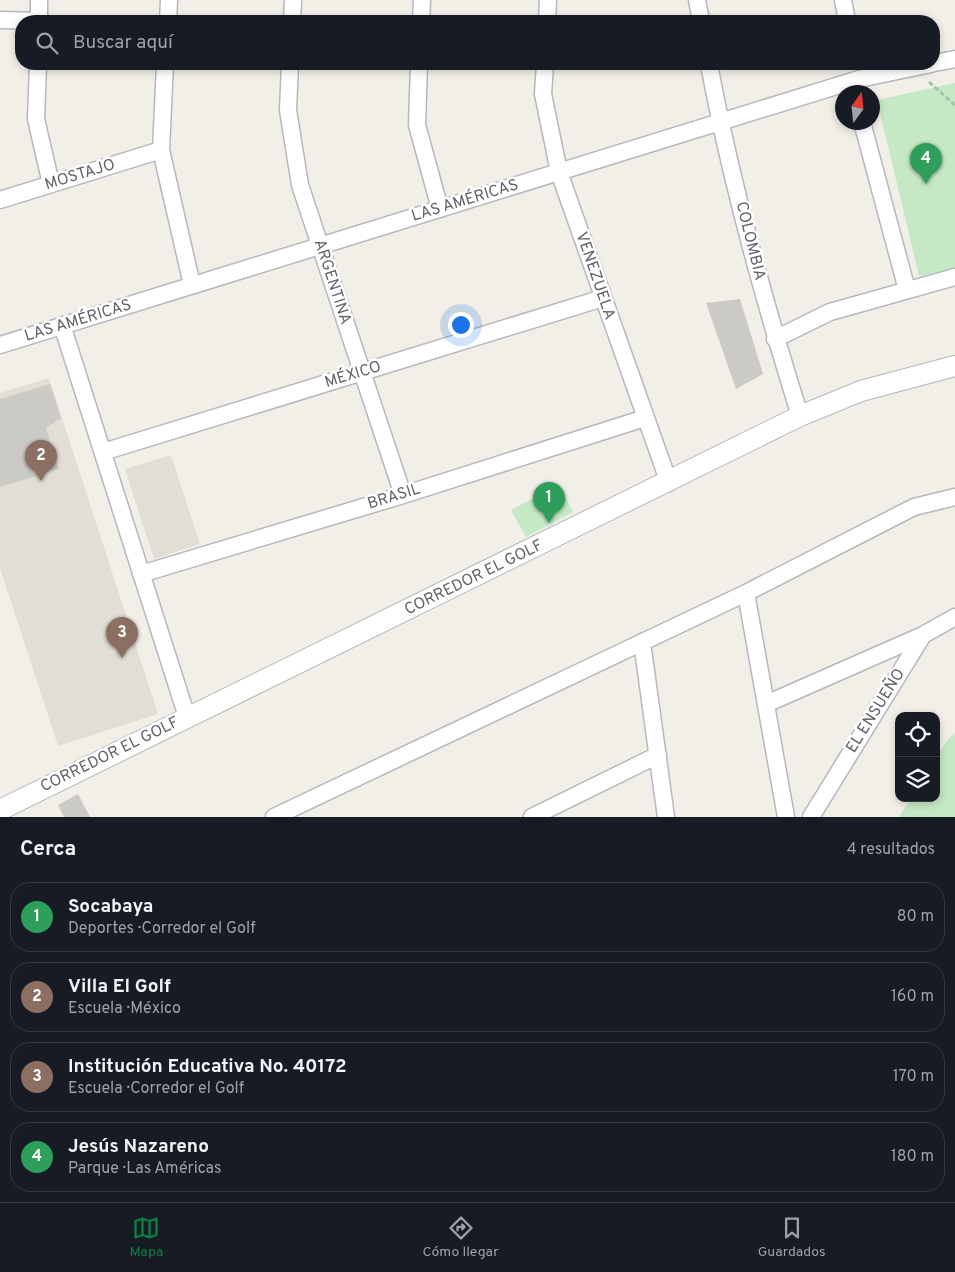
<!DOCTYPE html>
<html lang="es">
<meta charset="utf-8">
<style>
body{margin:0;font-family:Overpass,sans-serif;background:#242831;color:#f1f3f6}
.controls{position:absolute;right:15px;bottom:15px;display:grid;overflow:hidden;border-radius:10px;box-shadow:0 2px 8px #0003}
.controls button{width:45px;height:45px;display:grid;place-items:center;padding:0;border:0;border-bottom:1px solid #363941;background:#171b24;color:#f1f3f6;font:25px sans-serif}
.compass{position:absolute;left:835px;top:85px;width:45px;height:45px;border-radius:50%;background:#171b24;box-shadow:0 2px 8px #0003;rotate:15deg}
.you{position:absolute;left:460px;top:324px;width:18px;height:18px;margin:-12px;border:4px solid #fff;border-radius:50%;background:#1a73e8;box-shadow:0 0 0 8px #1a73e833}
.badge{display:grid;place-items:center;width:32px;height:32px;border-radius:50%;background:#0b8043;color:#fff;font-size:16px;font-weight:700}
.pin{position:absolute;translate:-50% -41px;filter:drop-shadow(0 1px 2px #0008)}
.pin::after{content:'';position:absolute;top:26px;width:18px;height:15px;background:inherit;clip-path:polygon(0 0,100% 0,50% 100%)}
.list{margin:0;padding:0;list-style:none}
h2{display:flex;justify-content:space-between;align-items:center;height:65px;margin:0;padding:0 20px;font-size:21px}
h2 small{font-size:16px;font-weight:400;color:#9ea1a6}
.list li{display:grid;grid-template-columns:32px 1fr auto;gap:15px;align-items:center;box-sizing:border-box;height:70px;margin:0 10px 10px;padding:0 10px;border:1px solid #363941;border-radius:20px}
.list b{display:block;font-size:19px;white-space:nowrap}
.list p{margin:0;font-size:16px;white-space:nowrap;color:#9ea1a6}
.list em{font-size:16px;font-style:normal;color:#9ea1a6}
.icon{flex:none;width:28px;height:28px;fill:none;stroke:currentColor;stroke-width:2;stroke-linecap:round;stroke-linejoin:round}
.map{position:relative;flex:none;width:955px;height:817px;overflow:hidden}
.search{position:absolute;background:#171b24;box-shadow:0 2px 8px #0003;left:15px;right:15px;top:15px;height:55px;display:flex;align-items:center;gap:12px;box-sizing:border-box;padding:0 18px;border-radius:20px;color:#9ea1a6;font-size:19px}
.sheet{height:385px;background:#171b24}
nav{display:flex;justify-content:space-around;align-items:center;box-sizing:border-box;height:70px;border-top:1px solid #363941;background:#171b24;font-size:14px;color:#9ea1a6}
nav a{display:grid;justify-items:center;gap:2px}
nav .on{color:#0b8043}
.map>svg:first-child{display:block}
.education{fill:#e1ded6}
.green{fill:#c5e8c5}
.building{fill:#cccac5}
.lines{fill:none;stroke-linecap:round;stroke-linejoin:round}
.minor-casing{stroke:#b5b8bc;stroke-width:19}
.tertiary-casing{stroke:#b5b8bc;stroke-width:22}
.path{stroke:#9cc7a9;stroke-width:3;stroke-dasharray:5 2.5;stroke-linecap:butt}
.minor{stroke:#fff;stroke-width:16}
.tertiary{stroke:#fff;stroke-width:20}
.labels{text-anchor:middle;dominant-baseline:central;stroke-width:5;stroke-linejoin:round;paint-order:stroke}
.street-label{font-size:16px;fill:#5f6368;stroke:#fff}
</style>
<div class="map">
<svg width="955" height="817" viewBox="0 0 955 817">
<rect width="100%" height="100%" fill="#f1efe8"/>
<path class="education" d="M 49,378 L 158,714 L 58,746 L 0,568 L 0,393 Z
M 171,455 L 200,544 L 154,559 L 125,469 Z"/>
<path class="green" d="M 955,83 L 955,268 L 919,276 L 877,100 Z
M 559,485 L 573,512 L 526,537 L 511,510 Z
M 955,733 L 955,817 L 899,817 L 911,798 L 936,798 C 936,773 932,751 955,733 Z"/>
<path class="building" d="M 740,299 L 763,374 L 736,389 L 706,303 Z
M 50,384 L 61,418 L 46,428 L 59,469 L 0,487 L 0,399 Z
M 78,794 L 90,817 L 64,817 L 58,805 Z"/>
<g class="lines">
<defs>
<path id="minor" d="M 697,0 L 701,21
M 843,0 L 847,21
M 0,20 L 42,21
M 39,21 L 39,0
M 168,21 L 169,0
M 292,21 L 293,0
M 421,21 L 422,0
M 547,21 L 548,0
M 934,63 L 955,59
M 38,64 L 36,119 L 51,184
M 165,64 L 161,150 L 192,285
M 290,64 L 288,110 L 300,185 L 403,495
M 419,64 L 417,125 L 440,209
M 545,64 L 543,94 L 559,172 L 669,483
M 709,64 C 731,183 764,301 800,416
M 862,122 L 907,290
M 0,200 L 161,150
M 62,325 L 187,717
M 775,339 L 830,312 L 955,277
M 0,345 L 859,79 L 931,64
M 103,452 L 603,298
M 141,574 L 403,495 L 645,418
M 746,593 L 786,817
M 642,642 L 666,817
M 766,704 L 923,635
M 274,817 L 746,593 L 914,507 L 955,497
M 532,817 L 658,755
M 811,817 L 923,635 L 955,617"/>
<path id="tertiary" d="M 0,810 L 800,416 L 861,391 L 955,366"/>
</defs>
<use href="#minor" class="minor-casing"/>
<use href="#tertiary" class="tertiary-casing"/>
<path class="path" d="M 929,82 L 955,105"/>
<use href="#minor" class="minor"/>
<use href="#tertiary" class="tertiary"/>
</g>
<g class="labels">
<g class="street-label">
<text transform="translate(80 175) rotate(-17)">MOSTAJO</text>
<text transform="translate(465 201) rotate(-17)">LAS AMÉRICAS</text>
<text transform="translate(750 241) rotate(76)">COLOMBIA</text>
<text transform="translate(595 276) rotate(71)">VENEZUELA</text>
<text transform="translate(332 282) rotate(72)">ARGENTINA</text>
<text transform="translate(78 321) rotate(-17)">LAS AMÉRICAS</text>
<text transform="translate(353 375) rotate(-17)">MÉXICO</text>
<text transform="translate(394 497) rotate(-17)">BRASIL</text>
<text transform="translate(474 578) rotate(-26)">CORREDOR EL GOLF</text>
<text transform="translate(876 711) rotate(-58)">EL ENSUEÑO</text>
<text transform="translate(110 755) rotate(-26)">CORREDOR EL GOLF</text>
</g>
</g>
</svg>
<div class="controls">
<button><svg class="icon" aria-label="locate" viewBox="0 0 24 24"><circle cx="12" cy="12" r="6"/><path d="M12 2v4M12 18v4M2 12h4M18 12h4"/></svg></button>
<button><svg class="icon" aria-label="layers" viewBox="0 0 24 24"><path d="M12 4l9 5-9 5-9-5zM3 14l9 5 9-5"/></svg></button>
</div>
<svg class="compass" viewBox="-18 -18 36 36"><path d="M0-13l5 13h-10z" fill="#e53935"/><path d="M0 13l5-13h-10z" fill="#9ea1a6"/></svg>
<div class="you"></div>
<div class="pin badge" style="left:549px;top:523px;background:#2e9e5b">1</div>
<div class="pin badge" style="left:41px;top:481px;background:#8d6e63">2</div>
<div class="pin badge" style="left:122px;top:658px;background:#8d6e63">3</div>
<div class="pin badge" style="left:926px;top:184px;background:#2e9e5b">4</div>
<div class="search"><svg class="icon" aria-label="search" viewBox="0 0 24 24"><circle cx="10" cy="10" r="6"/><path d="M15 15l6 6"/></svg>Buscar aquí</div>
</div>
<section class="sheet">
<h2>Cerca<small>4 resultados</small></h2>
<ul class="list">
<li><span class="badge" style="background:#2e9e5b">1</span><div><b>Socabaya</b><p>Deportes · Corredor el Golf</p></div><em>80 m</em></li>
<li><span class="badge" style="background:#8d6e63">2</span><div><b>Villa El Golf</b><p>Escuela · México</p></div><em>160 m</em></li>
<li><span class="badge" style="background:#8d6e63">3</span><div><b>Institución Educativa No. 40172</b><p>Escuela · Corredor el Golf</p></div><em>170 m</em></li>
<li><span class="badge" style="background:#2e9e5b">4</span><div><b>Jesús Nazareno</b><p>Parque · Las Américas</p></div><em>180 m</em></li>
</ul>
</section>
<nav>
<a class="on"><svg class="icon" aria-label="map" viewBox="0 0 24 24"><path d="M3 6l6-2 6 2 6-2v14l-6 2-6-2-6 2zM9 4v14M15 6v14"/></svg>Mapa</a>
<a><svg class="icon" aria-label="directions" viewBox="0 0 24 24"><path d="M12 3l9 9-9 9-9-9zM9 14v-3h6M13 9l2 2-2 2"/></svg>Cómo llegar</a>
<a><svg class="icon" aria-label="saved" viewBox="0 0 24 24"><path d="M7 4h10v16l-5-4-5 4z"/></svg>Guardados</a>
</nav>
